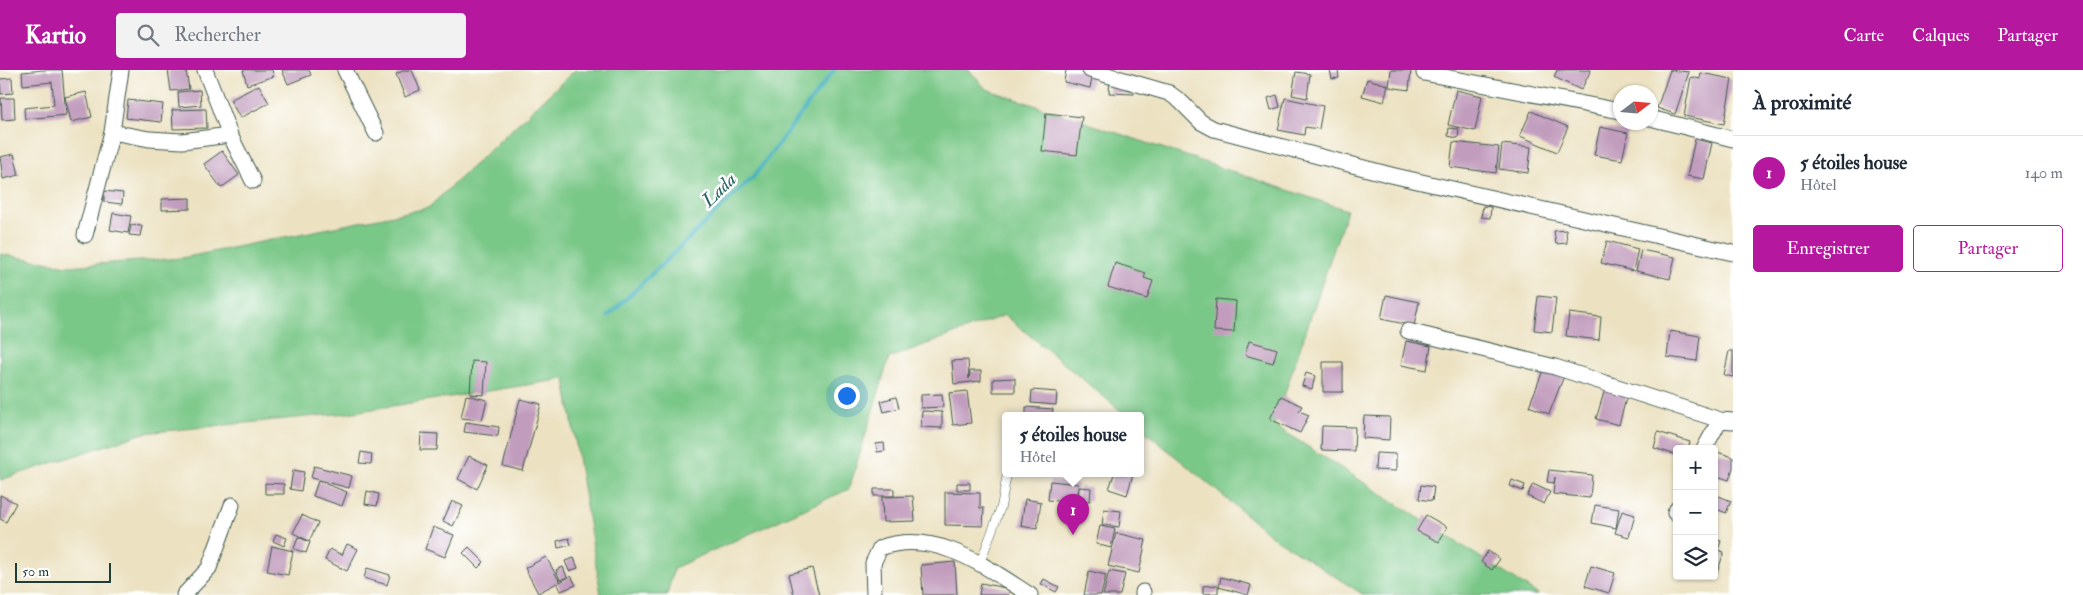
<!DOCTYPE html>
<html lang="fr">
<meta charset="utf-8">
<style>
body{margin:0;font-family:"IM FELL Double Pica",serif;background:#f2f2f3;color:#1f2937}
.controls{position:absolute;right:15px;bottom:15px;display:grid;overflow:hidden;border-radius:5px;box-shadow:0 1px 4px #0004}
.controls button{width:45px;height:45px;display:grid;place-items:center;padding:0;border:0;border-bottom:1px solid #e0e1e3;background:#fff;color:#1f2937;font:25px sans-serif}
.compass{position:absolute;left:1613px;top:15px;width:45px;height:45px;border-radius:50%;background:#fff;box-shadow:0 1px 4px #0004;rotate:74deg}
.scale{position:absolute;left:15px;bottom:12px;width:96px;box-sizing:border-box;padding-left:5px;border:2px solid #1f3d34;border-top:0;font-size:14px;line-height:18px;white-space:nowrap;color:#1f3d34;-webkit-text-stroke:4px #fff;paint-order:stroke}
.you{position:absolute;left:846px;top:325px;width:18px;height:18px;margin:-12px;border:4px solid #fff;border-radius:50%;background:#1a73e8;box-shadow:0 0 0 8px #1a73e833}
.badge{display:grid;place-items:center;width:32px;height:32px;border-radius:50%;background:#b5179e;color:#fff;font-size:16px;font-weight:700}
.pin{position:absolute;translate:-50% -41px;filter:drop-shadow(0 1px 2px #0008)}
.pin::after{content:'';position:absolute;top:26px;width:18px;height:15px;background:inherit;clip-path:polygon(0 0,100% 0,50% 100%)}
.popup{position:absolute;left:1002px;top:342px;width:142px;height:65px;box-sizing:border-box;display:grid;place-content:center;border-radius:5px;background:#fff;filter:drop-shadow(0 1px 4px #0005);font-size:16px;white-space:nowrap;color:#747a83}
.popup b{font-size:19px;color:#1f2937}
.popup::after{content:'';position:absolute;left:50%;top:100%;margin-left:-10px;border:10px solid transparent;border-top-color:#fff}
.list{margin:0;padding:0;list-style:none}
h2{display:flex;justify-content:space-between;align-items:center;height:65px;margin:0;padding:0 20px;font-size:21px}
h2 small{font-size:16px;font-weight:400;color:#747a83}
.list li{display:grid;grid-template-columns:32px 1fr auto;gap:15px;align-items:center;box-sizing:border-box;height:75px;padding:0 20px;border-top:1px solid #e0e1e3}
.list b{display:block;font-size:19px;white-space:nowrap}
.list p{margin:0;font-size:16px;white-space:nowrap;color:#747a83}
.list em{font-size:16px;font-style:normal;color:#747a83}
.actions{display:flex;gap:10px;padding:15px 20px}
.actions a{flex:1;padding:11px 0;border:1px solid #b5179e;border-radius:5px;text-align:center;font-size:18px;color:#b5179e}
.actions .main{background:#b5179e;color:#fff}
.icon{flex:none;width:28px;height:28px;fill:none;stroke:currentColor;stroke-width:2;stroke-linecap:round;stroke-linejoin:round}
.map{position:relative;flex:none;width:1733px;height:525px;overflow:hidden}
header{display:flex;align-items:center;gap:30px;box-sizing:border-box;height:70px;padding:0 25px;background:#b5179e;color:#fff}
header strong{font-size:24px}
nav{display:flex;gap:28px;margin-inline-start:auto;font-size:18px}
.search{width:350px;height:45px;background:#f2f2f3;display:flex;align-items:center;gap:12px;box-sizing:border-box;padding:0 18px;border-radius:5px;color:#747a83;font-size:19px}
main{display:flex}
aside{flex:1;background:#fff}
.map>svg:first-child{display:block}
.green{fill:#7ac888;stroke:#4c825e}
.lines{fill:none;stroke-linecap:round;stroke-linejoin:round}
.stream{stroke:#42b1bd;stroke-width:4}
.building{fill:#c19cbd}
.service-casing{stroke:#3e5649;stroke-width:9}
.minor-casing{stroke:#3e5649;stroke-width:17}
.service{stroke:#fff;stroke-width:8}
.minor{stroke:#fff;stroke-width:15}
.labels{text-anchor:middle;dominant-baseline:central;stroke-width:5;stroke-linejoin:round;paint-order:stroke}
.water-label{font-size:19px;font-style:italic;fill:#2b6664;stroke:#fff}
</style>
<header>
<strong>Kartio</strong>
<div class="search"><svg class="icon" aria-label="search" viewBox="0 0 24 24"><circle cx="10" cy="10" r="6"/><path d="M15 15l6 6"/></svg>Rechercher</div>
<nav><a>Carte</a><a>Calques</a><a>Partager</a></nav>
</header>
<main>
<div class="map">
<svg width="1733" height="525" viewBox="0 0 1733 525">
<rect width="100%" height="100%" fill="#fff"/>
<filter id="ink" filterUnits="userSpaceOnUse"><feTurbulence type="fractalNoise" baseFrequency=".02" numOctaves="2"/><feDisplacementMap in="SourceGraphic" scale="10" xChannelSelector="R" yChannelSelector="G"/><feConvolveMatrix kernelMatrix="1 2 1 2 8 2 1 2 1" color-interpolation-filters="sRGB"/></filter>
<filter id="wash" filterUnits="userSpaceOnUse"><feTurbulence type="fractalNoise" baseFrequency=".0096" numOctaves="4" result="noise"/><feDisplacementMap in="SourceGraphic" scale="20" xChannelSelector="R" yChannelSelector="G"/><feGaussianBlur stdDeviation="1.12" result="paint"/><feColorMatrix in="noise" values="0 0 0 0 0 0 0 0 0 0 0 0 0 0 0 0 0 1.4 0 .05"/><feComposite in="paint" operator="in"/></filter>
<g filter="url(#wash)">
<rect width="100%" height="100%" fill="#ece2c2"/>
<path class="green" d="M 575,0 L 969,0 L 986,19 L 1347,140 L 1274,355 L 1539,525 L 1364,525 L 1273,467 L 1141,358 L 1140,346 L 1127,346 L 1005,245 L 889,288 L 849,419 L 674,498 L 667,525 L 601,525 L 565,309 L 347,343 L 144,363 L 0,410 L 0,184 L 68,196 L 182,188 L 428,138 Z"/>
<g class="lines">
<path class="stream" d="M 608,246 L 754,106 L 834,0"/>
</g>
<g id="blocks">
<path class="building" d="M 44,0 L 62,0 L 66,45 L 25,49 L 24,38 L 54,35 L 52,12 L 23,15 L 22,2 Z
M 168,0 L 186,0 L 189,19 L 171,21 Z
M 243,0 L 272,0 L 274,6 L 247,15 Z
M 282,0 L 309,0 L 311,5 L 288,14 Z
M 405,0 L 412,0 L 420,20 L 405,27 L 396,4 Z
M 1066,0 L 1094,0 L 1090,18 L 1064,12 Z
M 1330,0 L 1338,0 L 1339,8 L 1332,9 Z
M 1391,0 L 1411,0 L 1409,20 L 1389,17 Z
M 1557,0 L 1591,0 L 1581,20 L 1554,7 Z
M 1670,0 L 1689,2 L 1675,44 L 1657,38 Z
M 1296,2 L 1310,4 L 1307,28 L 1292,25 Z
M 1701,3 L 1732,9 L 1724,54 L 1684,46 L 1691,7 L 1700,9 Z
M 1110,6 L 1135,7 L 1134,24 L 1109,23 Z
M 12,8 L 13,23 L 1,24 L 0,9 Z
M 1367,9 L 1388,15 L 1384,32 L 1362,26 Z
M 259,15 L 269,33 L 240,48 L 230,30 Z
M 200,20 L 201,35 L 179,37 L 178,22 Z
M 1456,20 L 1482,26 L 1475,61 L 1448,55 Z
M 86,22 L 92,47 L 71,52 L 65,27 Z
M 1277,25 L 1280,37 L 1271,40 L 1268,28 Z
M 1,28 L 14,28 L 15,49 L 2,50 Z
M 1285,28 L 1323,36 L 1319,59 L 1305,57 L 1304,65 L 1278,60 Z
M 128,30 L 163,34 L 161,52 L 126,48 Z
M 206,39 L 207,58 L 173,59 L 172,40 Z
M 1531,41 L 1568,57 L 1557,82 L 1520,66 Z
M 1046,43 L 1082,47 L 1077,85 L 1042,81 Z
M 1600,57 L 1628,63 L 1622,90 L 1594,85 Z
M 1449,58 L 1459,59 L 1458,68 L 1448,66 Z
M 1695,69 L 1712,73 L 1704,109 L 1687,106 Z
M 1453,72 L 1499,77 L 1496,103 L 1450,97 Z
M 1502,74 L 1531,77 L 1528,103 L 1499,99 Z
M 222,81 L 239,105 L 221,118 L 204,94 Z
M 14,84 L 19,105 L 3,109 L 0,87 Z
M 104,121 L 123,123 L 122,134 L 104,132 Z
M 190,128 L 190,139 L 162,140 L 162,129 Z
M 1483,136 L 1491,137 L 1490,148 L 1481,147 Z
M 113,143 L 131,146 L 128,163 L 110,160 Z
M 131,155 L 142,156 L 140,166 L 129,165 Z
M 1566,160 L 1567,173 L 1556,174 L 1554,161 Z
M 1607,171 L 1638,179 L 1633,201 L 1601,193 Z
M 1641,180 L 1675,187 L 1670,209 L 1636,201 Z
M 1115,193 L 1146,203 L 1144,208 L 1153,211 L 1147,229 L 1108,217 Z
M 1386,225 L 1419,232 L 1414,256 L 1381,249 Z
M 1538,226 L 1556,228 L 1552,262 L 1534,260 Z
M 1216,229 L 1236,231 L 1234,262 L 1214,261 Z
M 1569,243 L 1601,247 L 1599,270 L 1566,266 Z
M 1670,261 L 1700,266 L 1697,291 L 1667,287 Z
M 1249,271 L 1277,279 L 1273,293 L 1245,285 Z
M 1406,271 L 1431,276 L 1427,300 L 1401,295 Z
M 1729,281 L 1733,281 L 1733,307 L 1724,305 Z
M 968,290 L 969,309 L 970,301 L 981,301 L 981,311 L 954,314 L 952,291 Z
M 472,291 L 486,292 L 484,325 L 470,324 Z
M 1323,292 L 1343,292 L 1343,322 L 1323,322 Z
M 1544,298 L 1564,306 L 1549,344 L 1529,336 Z
M 1306,303 L 1315,306 L 1312,319 L 1302,316 Z
M 1015,308 L 1015,322 L 993,322 L 993,309 Z
M 1605,319 L 1627,325 L 1619,355 L 1596,349 Z
M 1032,320 L 1057,322 L 1056,335 L 1031,333 Z
M 967,321 L 971,353 L 953,355 L 949,323 Z
M 942,324 L 943,337 L 921,338 L 921,325 Z
M 466,325 L 487,330 L 482,350 L 461,348 Z
M 1281,326 L 1302,336 L 1299,341 L 1309,345 L 1300,363 L 1270,349 Z
M 896,327 L 899,338 L 884,342 L 881,331 Z
M 520,329 L 541,334 L 523,401 L 503,396 Z
M 1026,337 L 1053,339 L 1052,346 L 1026,346 Z
M 922,341 L 942,342 L 942,358 L 921,357 Z
M 1364,346 L 1390,347 L 1389,370 L 1363,368 Z
M 466,352 L 499,357 L 498,366 L 464,362 Z
M 1322,356 L 1355,357 L 1354,381 L 1321,380 Z
M 1658,362 L 1690,372 L 1688,379 L 1677,379 L 1677,385 L 1654,378 Z
M 421,363 L 438,364 L 437,380 L 420,380 Z
M 884,373 L 885,381 L 877,382 L 876,374 Z
M 1714,381 L 1733,387 L 1733,398 L 1729,410 L 1714,405 Z
M 361,382 L 372,384 L 371,394 L 359,393 Z
M 1376,383 L 1396,384 L 1396,401 L 1375,400 Z
M 469,386 L 488,395 L 477,419 L 458,409 Z
M 314,396 L 352,406 L 349,418 L 311,408 Z
M 293,400 L 304,402 L 301,421 L 290,419 Z
M 1549,400 L 1592,405 L 1590,428 L 1553,424 L 1555,407 L 1554,413 L 1547,412 Z
M 1114,404 L 1133,404 L 1127,425 L 1109,419 Z
M 1512,410 L 1525,415 L 1523,421 L 1510,416 Z
M 318,411 L 347,422 L 342,436 L 313,426 Z
M 1050,411 L 1078,414 L 1076,433 L 1048,430 Z
M 265,413 L 284,414 L 284,424 L 265,424 Z
M 957,413 L 970,413 L 970,420 L 957,420 Z
M 1533,414 L 1550,422 L 1544,434 L 1527,426 Z
M 1421,415 L 1434,417 L 1432,431 L 1419,429 Z
M 1079,417 L 1091,418 L 1090,431 L 1078,430 Z
M 874,419 L 894,419 L 894,426 L 874,426 Z
M 367,421 L 379,424 L 377,436 L 365,434 Z
M 945,422 L 980,423 L 980,438 L 984,438 L 983,456 L 945,455 Z
M 1714,424 L 1731,431 L 1726,443 L 1714,438 Z
M 0,425 L 16,433 L 6,452 L 0,449 Z
M 913,426 L 915,451 L 883,452 L 882,427 Z
M 1025,429 L 1041,432 L 1037,459 L 1021,456 Z
M 452,431 L 463,436 L 453,456 L 443,451 Z
M 1595,435 L 1619,439 L 1616,458 L 1592,453 Z
M 1104,439 L 1121,441 L 1119,457 L 1102,455 Z
M 1622,441 L 1635,445 L 1629,467 L 1615,463 Z
M 302,445 L 318,453 L 309,471 L 293,463 Z
M 1426,445 L 1447,457 L 1439,472 L 1417,461 Z
M 1100,456 L 1115,459 L 1111,478 L 1096,474 Z
M 433,457 L 454,465 L 445,487 L 425,479 Z
M 1116,463 L 1146,470 L 1139,503 L 1108,496 Z
M 276,464 L 287,468 L 284,476 L 273,471 Z
M 298,467 L 310,472 L 306,483 L 294,479 Z
M 569,468 L 571,475 L 558,478 L 557,471 Z
M 1714,469 L 1721,471 L 1718,480 L 1724,482 L 1716,506 L 1714,505 Z
M 347,474 L 358,479 L 347,501 L 325,490 L 330,479 L 342,485 Z
M 272,476 L 293,481 L 288,505 L 267,501 Z
M 469,477 L 484,492 L 478,498 L 463,483 Z
M 1488,481 L 1500,489 L 1492,500 L 1481,492 Z
M 546,487 L 560,512 L 571,506 L 576,515 L 561,521 L 557,513 L 538,523 L 525,498 Z
M 574,488 L 578,498 L 569,501 L 565,491 Z
M 955,492 L 957,525 L 923,525 L 921,495 Z
M 1591,496 L 1615,503 L 1609,523 L 1585,516 Z
M 563,497 L 567,507 L 560,510 L 556,500 Z
M 367,498 L 390,505 L 387,515 L 364,508 Z
M 812,498 L 819,525 L 794,525 L 789,504 Z
M 1089,501 L 1106,505 L 1101,525 L 1084,525 Z
M 1109,501 L 1125,504 L 1120,525 L 1103,525 Z
M 1221,507 L 1251,515 L 1248,525 L 1219,517 Z
M 1044,509 L 1059,517 L 1056,522 L 1041,514 Z
M 981,513 L 1010,519 L 1008,525 L 979,525 Z
M 1218,515 L 1218,523 L 1203,524 L 1203,516 Z"/>
</g>
</g>
<g filter="url(#ink)">
<use href="#blocks" fill-opacity="0" stroke="#3e5649" stroke-width="1"/>
<g class="lines">
<defs>
<path id="service" d="M 980,493 L 1001,437 L 1007,404"/>
<path id="minor" d="M 205,0 L 230,65 L 253,111
M 345,0 L 376,63
M 1090,0 L 1169,23 L 1180,31 L 1201,52 L 1214,59 L 1391,105 L 1733,183
M 1424,3 L 1620,41
M 1650,48 L 1733,69
M 112,62 L 149,69 L 182,71 L 230,65
M 85,165 L 112,62 L 121,0
M 1408,261 L 1555,297 L 1720,350 L 1733,351
M 1704,379 L 1720,350
M 1675,443 L 1677,439
M 184,525 L 209,498 L 232,435
M 874,525 L 873,493 L 880,478 C 935,458 986,497 1030,525
M 1143,525 L 1143,522"/>
</defs>
<use href="#service" class="service-casing"/>
<use href="#minor" class="minor-casing"/>
<use href="#service" class="service"/>
<use href="#minor" class="minor"/>
</g>
</g>
<g class="labels">
<g class="water-label">
<text transform="translate(719 120) rotate(-44)">Lada</text>
</g>
</g>
</svg>
<div class="controls">
<button>+</button>
<button>−</button>
<button><svg class="icon" aria-label="layers" viewBox="0 0 24 24"><path d="M12 4l9 5-9 5-9-5zM3 14l9 5 9-5"/></svg></button>
</div>
<svg class="compass" viewBox="-18 -18 36 36"><path d="M0-13l5 13h-10z" fill="#e53935"/><path d="M0 13l5-13h-10z" fill="#747a83"/></svg>
<div class="scale">50 m</div>
<div class="you"></div>
<div class="pin badge" style="left:1073px;top:465px">1</div>
<div class="popup"><b>5 étoiles house</b>Hôtel</div>
</div>
<aside>
<h2>À proximité<small></small></h2>
<ul class="list">
<li><span class="badge">1</span><div><b>5 étoiles house</b><p>Hôtel</p></div><em>140 m</em></li>
</ul>
<div class="actions"><a class="main">Enregistrer</a><a>Partager</a></div>
</aside>
</main>
